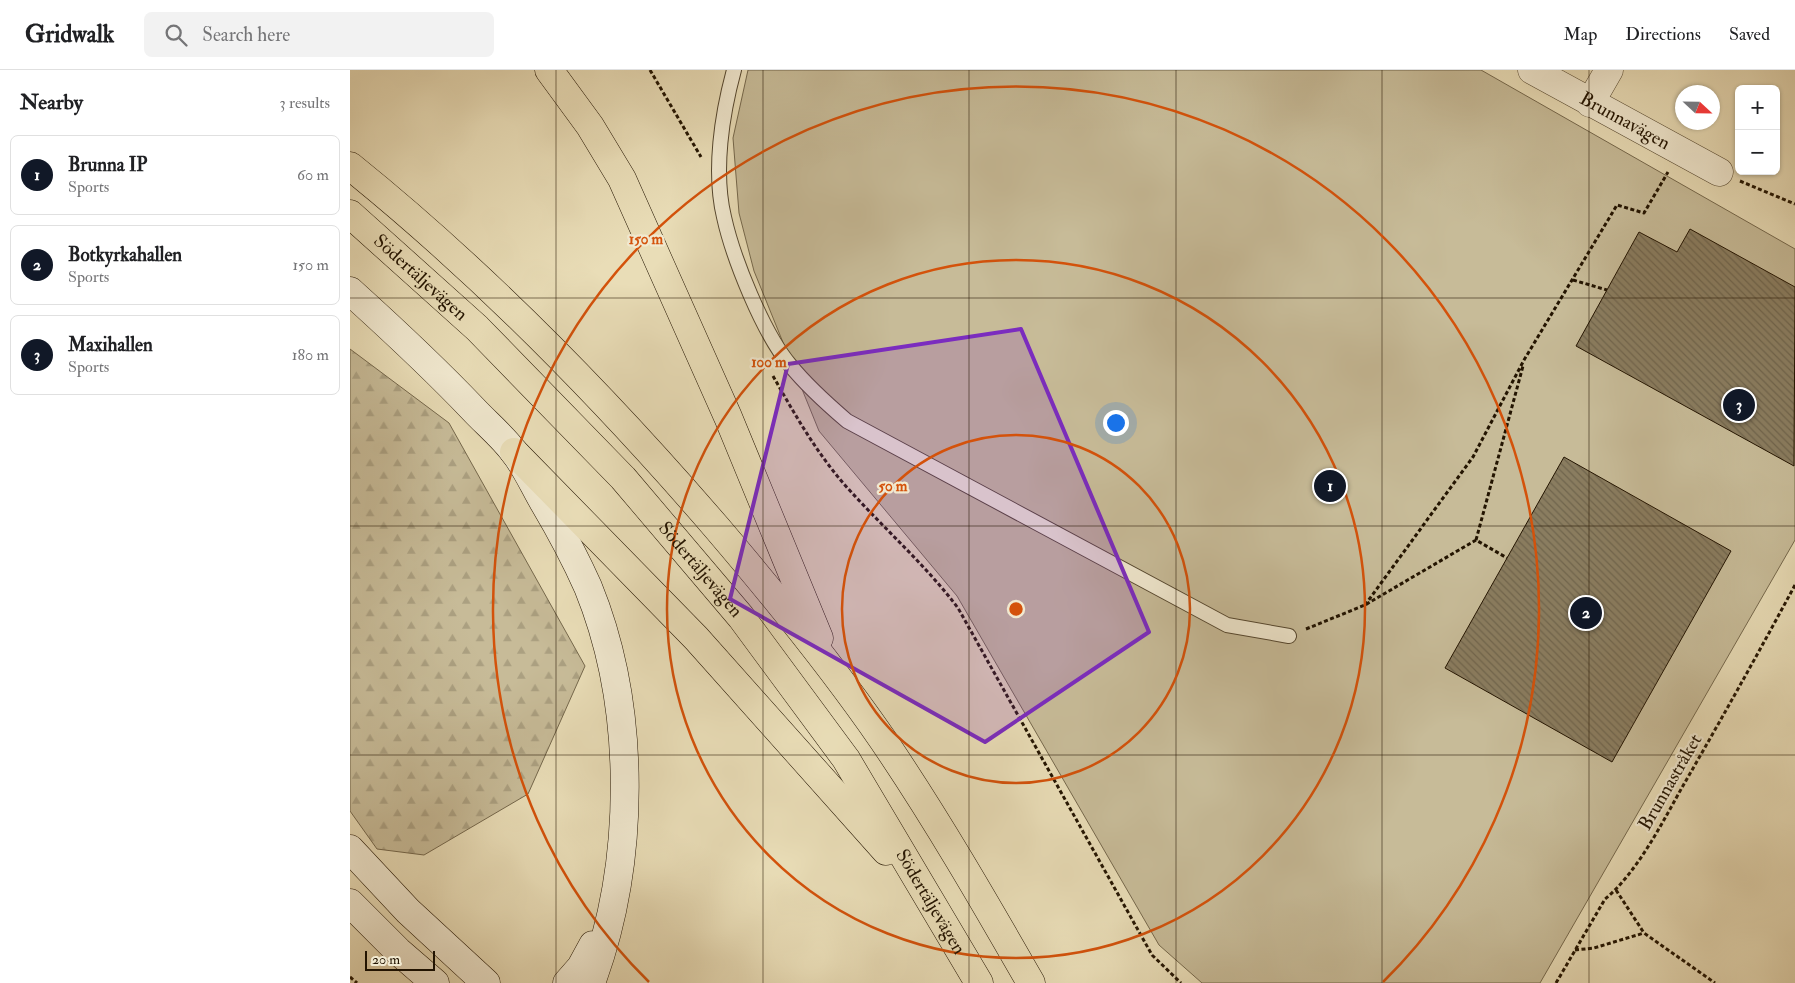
<!DOCTYPE html>
<meta charset="utf-8">
<style>
body{margin:0;font-family:"IM FELL Double Pica",serif;background:#f2f2f2;color:#202124}
.controls{position:absolute;right:15px;top:15px;display:grid;overflow:hidden;border-radius:8px;box-shadow:0 1px 4px #0004}
.controls button{width:45px;height:45px;display:grid;place-items:center;padding:0;border:0;border-bottom:1px solid #e0e0e0;background:#fff;color:#202124;font:25px sans-serif}
.compass{position:absolute;left:1325px;top:15px;width:45px;height:45px;border-radius:50%;background:#fff;box-shadow:0 1px 4px #0004;rotate:112deg}
.scale{position:absolute;left:15px;bottom:12px;width:70px;box-sizing:border-box;padding-left:5px;border:2px solid #231401;border-top:0;font-size:14px;line-height:18px;white-space:nowrap;color:#231401;-webkit-text-stroke:4px #f1e9d0;paint-order:stroke}
.you{position:absolute;left:765px;top:352px;width:18px;height:18px;margin:-12px;border:4px solid #fff;border-radius:50%;background:#1a73e8;box-shadow:0 0 0 8px #1a73e833}
.badge{display:grid;place-items:center;width:32px;height:32px;border-radius:50%;background:#111827;color:#fff;font-size:16px;font-weight:700}
.pin{position:absolute;translate:-50% -50%;border:2px solid #fff;box-shadow:0 1px 5px #0006}
.list{margin:0;padding:0;list-style:none}
h2{display:flex;justify-content:space-between;align-items:center;height:65px;margin:0;padding:0 20px;font-size:21px}
h2 small{font-size:16px;font-weight:400;color:#757577}
.list li{display:grid;grid-template-columns:32px 1fr auto;gap:15px;align-items:center;box-sizing:border-box;height:80px;margin:0 10px 10px;padding:0 10px;border:1px solid #e0e0e0;border-radius:8px}
.list b{display:block;font-size:19px;white-space:nowrap}
.list p{margin:0;font-size:16px;white-space:nowrap;color:#757577}
.list em{font-size:16px;font-style:normal;color:#757577}
.icon{flex:none;width:28px;height:28px;fill:none;stroke:currentColor;stroke-width:2;stroke-linecap:round;stroke-linejoin:round}
.map{position:relative;flex:none;width:1445px;height:913px;overflow:hidden}
header{display:flex;align-items:center;gap:30px;box-sizing:border-box;height:70px;padding:0 25px;background:#fff;border-bottom:1px solid #e0e0e0}
header strong{font-size:24px}
nav{display:flex;gap:28px;margin-inline-start:auto;font-size:18px}
.search{width:350px;height:45px;background:#f2f2f2;display:flex;align-items:center;gap:12px;box-sizing:border-box;padding:0 18px;border-radius:8px;color:#757577;font-size:19px}
main{display:flex}
aside{flex:1;background:#fff}
.map>svg:first-child{display:block}
.forest{fill:url(#forest-firs);stroke:#75684c}
.green{fill:#c7bb98;stroke:#75684c}
.building{fill:url(#building-back-hatch);stroke:#231401}
.lines{fill:none;stroke-linecap:round;stroke-linejoin:round}
.service-casing{stroke:#54462e;stroke-width:16}
.minor-casing{stroke:#54462e;stroke-width:29}
.secondary-casing{stroke:#231401;stroke-width:29}
.motorway-casing{stroke:#231401;stroke-width:29}
.path{stroke:#231401;stroke-width:3;stroke-dasharray:4 2.5;stroke-linecap:butt}
.service{stroke:#f1e9d0;stroke-width:14}
.minor{stroke:#f1e9d0;stroke-width:28}
.secondary{stroke:#f1e9d0;stroke-width:28}
.motorway{stroke:#e9ddb7;stroke-width:28}
.marked{fill:#7b2cbf;fill-opacity:0.2;stroke:#7b2cbf;stroke-width:4;stroke-linejoin:round}
.grid{fill:none;stroke:#231401;stroke-width:1;stroke-opacity:0.55}
.ring{fill:none;stroke:#d4520b;stroke-width:2.5}
.labels{text-anchor:middle;dominant-baseline:central;stroke-width:4.5;stroke-linejoin:round;paint-order:stroke}
.street-label{font-size:19px;fill:#231401;stroke:#f1e9d0}
.centre{fill:#d4520b;stroke:#f1e9d0;stroke-width:2.5}
.ring-label{font-size:15px;text-anchor:middle;font-weight:bold;fill:#d4520b;stroke:#f1e9d0;stroke-width:4.5;stroke-linejoin:round;paint-order:stroke}
</style>
<header>
<strong>Gridwalk</strong>
<div class="search"><svg class="icon" aria-label="search" viewBox="0 0 24 24"><circle cx="10" cy="10" r="6"/><path d="M15 15l6 6"/></svg>Search here</div>
<nav><a>Map</a><a>Directions</a><a>Saved</a></nav>
</header>
<main>
<aside>
<h2>Nearby<small>3 results</small></h2>
<ul class="list">
<li><span class="badge">1</span><div><b>Brunna IP</b><p>Sports</p></div><em>60 m</em></li>
<li><span class="badge">2</span><div><b>Botkyrkahallen</b><p>Sports</p></div><em>150 m</em></li>
<li><span class="badge">3</span><div><b>Maxihallen</b><p>Sports</p></div><em>180 m</em></li>
</ul>
</aside>
<div class="map">
<svg width="1445" height="913" viewBox="0 0 1445 913">
<defs>
<pattern id="forest-firs" width="22" height="20" patternUnits="userSpaceOnUse" patternTransform="scale(1.25)"><rect width="22" height="20" fill="#c7bb98"/><path d="M5 1l3.5 6h-7zM16 11l3.5 6h-7z" fill="#aba081"/></pattern>
<pattern id="building-back-hatch" width="6" height="6" patternUnits="userSpaceOnUse" patternTransform="scale(1.25)"><rect width="6" height="6" fill="#8a7d60"/><path d="M-1 5l2 2M0 0l6 6M5-1l2 2" fill="none" stroke="#70654d"/></pattern>
</defs>
<rect width="100%" height="100%" fill="#e9ddb7"/>
<filter id="stains"><feTurbulence type="fractalNoise" baseFrequency=".004" numOctaves="4"/><feColorMatrix values="0 0 0 0 .2 0 0 0 0 .09 0 0 0 0 .02 0 0 0 .5 -.17"/></filter>
<radialGradient id="worn" r=".72"><stop offset=".6" stop-color="#630" stop-opacity="0"/><stop offset="1" stop-color="#630" stop-opacity=".3"/></radialGradient>
<path class="forest" d="M 0,279 L 99,353 L 235,596 L 178,724 L 74,785 L 27,779 L 0,741 Z"/>
<path class="green" d="M 398,0 L 1131,0 L 1445,179 L 1445,470 L 1190,913 L 852,913 L 809,875 L 607,526 L 469,361 L 404,201 L 389,143 L 383,68 Z"/>
<path class="building" d="M 1340,159 L 1445,217 L 1444,396 L 1226,276 L 1289,162 L 1327,182 Z
M 1214,387 L 1381,481 L 1262,692 L 1095,598 Z"/>
<g class="lines">
<defs>
<path id="service" d="M 384,0 C 372,44 363,101 374,147 C 383,188 413,263 440,295 C 457,316 476,333 497,351 L 877,555 L 939,566"/>
<g id="minor">
<path id="s1" d="M 1182,0 L 1369,102"/>
<path d="M 1240,33 L 1259,0"/>
</g>
<path id="secondary" d="M 0,221 C 42,259 83,297 123,339 C 136,353 152,366 164,382 C 176,397 184,416 194,433 C 210,460 225,488 238,517 C 287,637 286,792 241,913
M 0,779 L 58,841 L 136,913
M 0,833 L 48,881 L 85,913
M 217,913 L 231,897 L 243,875"/>
<g id="motorway">
<path d="M 199,0 L 240,56 L 272,109 L 378,347 L 469,568"/>
<path d="M 0,96 C 134,204 255,328 367,458 C 425,526 482,596 533,670 C 586,748 634,831 681,913"/>
<path id="s2" d="M 0,144 L 127,258 L 273,408 L 391,547 L 496,689 L 629,913"/>
<path d="M 164,382 L 346,568 L 536,781"/>
</g>
</defs>
<use href="#service" class="service-casing"/>
<use href="#minor" class="minor-casing"/>
<use href="#secondary" class="secondary-casing"/>
<use href="#motorway" class="motorway-casing"/>
<path class="path" d="M 300,0 L 351,87
M 1390,111 L 1445,134
M 1223,210 L 1257,220
M 423,306 C 444,343 466,382 494,414 C 532,457 574,493 608,538 L 802,885 L 831,913
M 1126,470 L 1173,296
M 1015,535 L 1123,387 L 1174,290 L 1267,135 L 1294,143 L 1318,102
M 956,559 L 1015,535 L 1126,470 L 1157,488
M 1266,820 L 1294,863 L 1365,913
M 1225,880 L 1244,878 L 1294,863
M 0,907 L 7,913
M 1206,913 L 1255,829 C 1288,802 1313,751 1334,714 C 1372,648 1409,582 1445,515"/>
<use href="#service" class="service"/>
<use href="#minor" class="minor"/>
<use href="#secondary" class="secondary"/>
<use href="#motorway" class="motorway"/>
</g>
<path class="marked" d="M 671,259 L 799,562 L 635,672 L 380,529 L 438,294 Z"/>
<path class="grid" d="M 206,0 L 206,913M 413,0 L 413,913M 619,0 L 619,913M 826,0 L 826,913M 1032,0 L 1032,913M 1239,0 L 1239,913M 0,228 L 1445,228M 0,456 L 1445,456M 0,685 L 1445,685"/>
<g class="ring">
<circle cx="666" cy="539" r="174"/>
<circle cx="666" cy="539" r="349"/>
<path d="M299 912A523 523 0 1 1 1033 912"/>
</g>
<g class="labels">
<g class="street-label">
<text stroke="none"><textPath href="#s1" startOffset="106">Brunnavägen</textPath></text>
<text stroke="none"><textPath href="#s2" startOffset="95">Södertäljevägen</textPath></text>
<text stroke="none"><textPath href="#s2" startOffset="500">Södertäljevägen</textPath></text>
<text transform="translate(1320 712) rotate(-60)">Brunnastråket</text>
<text stroke="none"><textPath href="#s2" startOffset="905">Södertäljevägen</textPath></text>
</g>
</g>
<circle cx="666" cy="539" r="8" class="centre"/>
<g class="ring-label">
<text x="296" y="174">150 m</text>
<text x="419" y="297">100 m</text>
<text x="543" y="421">50 m</text>
</g>
<rect width="100%" height="100%" filter="url(#stains)"/>
<rect width="100%" height="100%" fill="url(#worn)"/>
</svg>
<div class="controls">
<button>+</button>
<button>−</button>
</div>
<svg class="compass" viewBox="-18 -18 36 36"><path d="M0-13l5 13h-10z" fill="#e53935"/><path d="M0 13l5-13h-10z" fill="#757577"/></svg>
<div class="scale">20 m</div>
<div class="you"></div>
<div class="pin badge" style="left:980px;top:416px">1</div>
<div class="pin badge" style="left:1236px;top:543px">2</div>
<div class="pin badge" style="left:1389px;top:335px">3</div>
</div>
</main>
